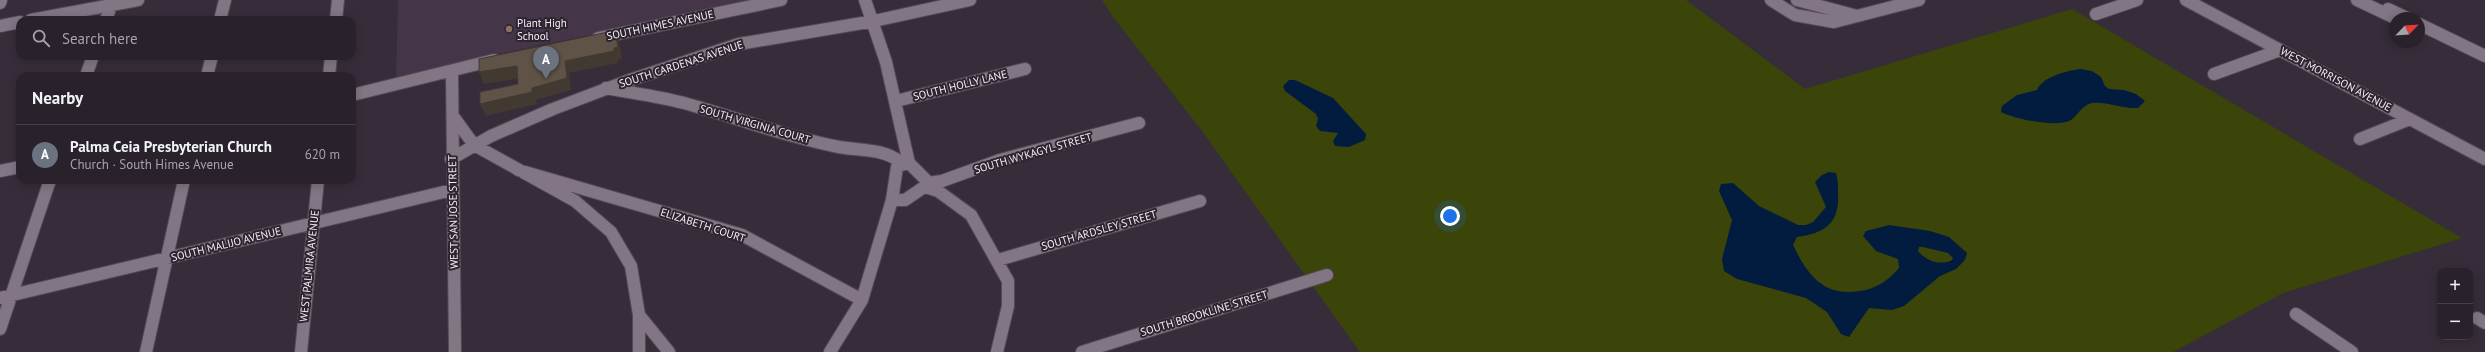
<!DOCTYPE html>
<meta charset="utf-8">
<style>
body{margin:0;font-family:"PT Sans",sans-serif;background:#352f38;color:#f1f3f6}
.controls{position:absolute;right:12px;bottom:12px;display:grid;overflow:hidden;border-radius:8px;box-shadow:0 2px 10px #0003}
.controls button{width:36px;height:36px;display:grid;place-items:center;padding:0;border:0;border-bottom:1px solid #453f48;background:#29222c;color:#f1f3f6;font:20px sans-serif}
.compass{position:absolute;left:2389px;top:12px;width:36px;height:36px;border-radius:50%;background:#29222c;box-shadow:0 2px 10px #0003;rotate:65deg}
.you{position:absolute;left:1450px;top:216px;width:14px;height:14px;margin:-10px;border:3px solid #fff;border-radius:50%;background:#1a73e8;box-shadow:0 0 0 6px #1a73e833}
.badge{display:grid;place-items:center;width:26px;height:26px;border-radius:50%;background:#d93025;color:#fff;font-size:13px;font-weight:700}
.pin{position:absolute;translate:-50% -33px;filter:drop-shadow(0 1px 2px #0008)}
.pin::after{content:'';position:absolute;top:21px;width:14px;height:12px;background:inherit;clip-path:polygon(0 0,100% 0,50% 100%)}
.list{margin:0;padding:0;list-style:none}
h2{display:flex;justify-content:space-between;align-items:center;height:52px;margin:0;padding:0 16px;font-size:17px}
h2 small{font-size:13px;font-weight:400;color:#a5a4a9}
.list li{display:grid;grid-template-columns:26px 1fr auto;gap:12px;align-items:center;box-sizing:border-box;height:60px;padding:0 16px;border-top:1px solid #453f48}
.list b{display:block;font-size:15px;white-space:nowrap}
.list p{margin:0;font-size:13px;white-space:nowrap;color:#a5a4a9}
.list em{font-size:13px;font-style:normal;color:#a5a4a9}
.icon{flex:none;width:22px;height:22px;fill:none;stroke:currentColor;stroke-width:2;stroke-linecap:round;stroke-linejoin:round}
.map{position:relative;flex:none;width:2485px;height:352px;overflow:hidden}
.search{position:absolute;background:#29222c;box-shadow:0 2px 10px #0003;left:16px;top:16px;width:340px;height:44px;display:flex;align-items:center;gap:10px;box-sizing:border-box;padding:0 14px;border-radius:12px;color:#a5a4a9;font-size:15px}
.panel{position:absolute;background:#29222c;box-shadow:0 2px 10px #0003;left:16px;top:72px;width:340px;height:112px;border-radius:12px}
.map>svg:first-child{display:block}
.built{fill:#443648}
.green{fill:#3b4409}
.water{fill:#021c3f;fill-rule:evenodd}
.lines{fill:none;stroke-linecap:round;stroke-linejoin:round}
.minor-casing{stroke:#524a54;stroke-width:14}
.minor{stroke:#827685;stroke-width:12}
.shaded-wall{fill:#423a31}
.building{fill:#5e5346;stroke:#423a31}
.education-dot{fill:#8d6e63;stroke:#2d2430;stroke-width:1.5}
.labels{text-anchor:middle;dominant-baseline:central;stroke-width:4;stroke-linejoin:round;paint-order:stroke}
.poi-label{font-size:11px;fill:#f4edf5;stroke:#2d2430;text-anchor:start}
.street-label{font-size:11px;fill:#f4edf5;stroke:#2d2430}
</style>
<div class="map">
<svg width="2485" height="352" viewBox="0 0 2485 352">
<rect width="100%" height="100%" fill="#372d3a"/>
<path class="built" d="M 398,0 L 758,0 L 483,57 L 396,80 Z"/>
<path class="green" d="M 1102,0 L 1686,0 L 1805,89 L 2072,9 L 2462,238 L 2283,293 L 2173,352 L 1360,352 L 1202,131 L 1113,17 Z"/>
<path class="water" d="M 2080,69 L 2092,71 L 2101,77 L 2105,86 L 2109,89 L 2124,90 L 2136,94 L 2145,101 L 2138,108 C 2124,109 2105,101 2092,103 C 2082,105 2079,114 2071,120 C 2057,128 2014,119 2001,112 L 2002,106 L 2017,95 L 2037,90 C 2042,77 2066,71 2080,69 Z
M 1289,80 L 1295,80 L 1333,98 L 1366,134 L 1365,140 L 1349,147 L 1335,146 L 1333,141 L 1338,133 L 1320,131 L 1316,126 L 1318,119 L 1316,114 L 1285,91 L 1283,86 Z
M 1829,172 L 1836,173 C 1838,180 1838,185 1838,192 C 1840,223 1826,233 1797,237 L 1793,245 C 1808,276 1824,297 1860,291 C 1876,289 1889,280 1899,268 L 1898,259 L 1876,251 L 1863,236 L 1866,231 L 1889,225 L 1930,231 L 1949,237 L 1967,253 L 1965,260 L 1956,269 L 1940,276 L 1904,306 L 1892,310 L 1869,308 L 1849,337 L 1841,334 L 1827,312 L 1806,298 L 1737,279 L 1724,271 L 1722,259 L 1732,220 L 1719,191 L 1721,184 L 1733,183 L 1759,206 L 1798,225 L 1806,225 L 1813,222 L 1826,207 L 1815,182 L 1822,175 ZM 1923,247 L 1948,253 L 1953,258 L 1952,260 C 1940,266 1926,261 1918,251 L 1919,247 Z"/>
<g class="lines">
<defs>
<path id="minor" d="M 865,0 L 886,62 L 909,163
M 1771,0 L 1795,15 L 1834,22 L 1919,0
M 1797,0 L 1857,16
M 2186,0 L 2485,159
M 2357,0 L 2395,18
M 0,3 L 1,0
M 2388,9 L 2407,18
M 2096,14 L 2137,0
M 31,20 L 138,0
M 106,20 L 113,0
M 220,20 L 225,0
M 336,20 L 338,0
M 2419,24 L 2485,56
M 0,26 L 20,22
M 598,38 L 781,0
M 452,72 L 455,352
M 2214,74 L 2280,50
M 86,76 L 93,56
M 207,76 L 212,56
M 329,76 L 331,56
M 606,88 C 632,93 658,96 684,103 C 735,117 786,137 839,147 C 862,151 883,148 902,163
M 352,95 L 494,60
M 896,101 L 1025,69
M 453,116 L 474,145 L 575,201 L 611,232 L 631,266 L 639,315 L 639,352
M 2360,139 L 2410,119
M 451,159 L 491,136 L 553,109 L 627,81 L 739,44 L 874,21 L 970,0
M 906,163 L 909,163 L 926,180 L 927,185 L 905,200 L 892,200 L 897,167 Z
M 518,170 L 742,235 L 862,300
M 0,171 L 20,167
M 928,183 L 942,181 L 1000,160 L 1139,123
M 926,187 L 938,191 L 971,215 L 1008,281 L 1008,306 L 997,352
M 998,260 L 1200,201
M 0,298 L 452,190
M 2296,314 L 2352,352
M 639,315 L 669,352
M 2477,318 L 2485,323
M 0,329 L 50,180
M 146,352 L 184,180
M 301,352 L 318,180
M 830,352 L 862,300 L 892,200
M 1082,352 L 1327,275"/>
</defs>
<use href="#minor" class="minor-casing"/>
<use href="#minor" class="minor"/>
</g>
<path class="shaded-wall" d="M 616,35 L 620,47 L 622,59 L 618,60 L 618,63 L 569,73 L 571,90 L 536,100 L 537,104 L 486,116 L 480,104 L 532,88 L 565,61 L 614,48 Z
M 517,66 L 521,78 L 484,84 L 479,72 Z"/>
<path class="building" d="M 613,31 L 613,36 L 616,35 L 618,47 L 614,48 L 614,51 L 565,61 L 567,78 L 532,88 L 532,92 L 480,104 L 480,92 L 518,84 L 517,66 L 479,72 L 479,59 Z"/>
<circle class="education-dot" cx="509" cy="29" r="4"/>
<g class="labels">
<g class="poi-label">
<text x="517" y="23">Plant High<tspan x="517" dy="13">School</tspan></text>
</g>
<g class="street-label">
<text transform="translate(660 25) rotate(-12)">SOUTH HIMES AVENUE</text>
<text transform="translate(681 64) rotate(-18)">SOUTH CARDENAS AVENUE</text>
<text transform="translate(2336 79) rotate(28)">WEST MORRISON AVENUE</text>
<text transform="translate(960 85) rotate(-14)">SOUTH HOLLY LANE</text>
<text transform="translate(755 124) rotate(16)">SOUTH VIRGINIA COURT</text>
<text transform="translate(1033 153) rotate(-16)">SOUTH WYKAGYL STREET</text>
<text transform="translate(453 212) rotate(-91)">WEST SAN JOSE STREET</text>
<text transform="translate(703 225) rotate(18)">ELIZABETH COURT</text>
<text transform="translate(1099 230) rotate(-16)">SOUTH ARDSLEY STREET</text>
<text transform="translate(226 244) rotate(-14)">SOUTH MALIJO AVENUE</text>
<text transform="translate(309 266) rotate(-84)">WEST PALMIRA AVENUE</text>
<text transform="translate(1204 313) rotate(-17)">SOUTH BROOKLINE STREET</text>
</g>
</g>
</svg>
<div class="controls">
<button>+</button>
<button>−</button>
</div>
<svg class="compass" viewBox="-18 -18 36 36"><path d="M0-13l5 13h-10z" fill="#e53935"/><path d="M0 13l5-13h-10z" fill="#a5a4a9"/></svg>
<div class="you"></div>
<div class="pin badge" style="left:546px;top:79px;background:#6b7280">A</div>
<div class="search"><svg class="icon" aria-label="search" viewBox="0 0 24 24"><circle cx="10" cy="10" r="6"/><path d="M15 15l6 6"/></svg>Search here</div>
<section class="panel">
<h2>Nearby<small></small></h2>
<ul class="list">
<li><span class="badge" style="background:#6b7280">A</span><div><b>Palma Ceia Presbyterian Church</b><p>Church · South Himes Avenue</p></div><em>620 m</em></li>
</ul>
</section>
</div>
